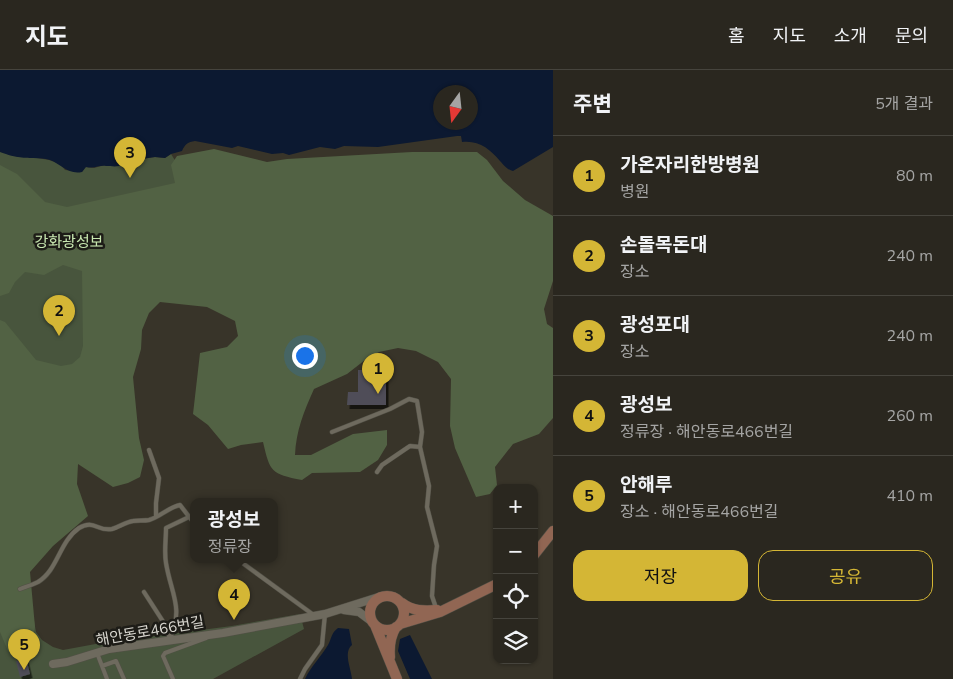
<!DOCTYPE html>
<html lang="ko">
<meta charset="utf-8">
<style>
body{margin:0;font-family:"Nunito Sans","Noto Sans KR",sans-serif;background:#36332c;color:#f1f3f6}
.controls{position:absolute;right:15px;bottom:15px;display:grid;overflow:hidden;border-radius:10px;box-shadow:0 1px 4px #0004}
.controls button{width:45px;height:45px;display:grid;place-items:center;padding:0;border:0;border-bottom:1px solid #46443d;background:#2a271f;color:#f1f3f6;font:25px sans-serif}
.compass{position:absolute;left:433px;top:15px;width:45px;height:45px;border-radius:50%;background:#2a271f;box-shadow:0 1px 4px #0004;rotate:195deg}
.you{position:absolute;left:304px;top:285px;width:18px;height:18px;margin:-12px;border:4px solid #fff;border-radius:50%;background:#1a73e8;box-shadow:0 0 0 8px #1a73e833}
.badge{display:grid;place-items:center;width:32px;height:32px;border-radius:50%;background:#d4b635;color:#111;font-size:16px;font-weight:700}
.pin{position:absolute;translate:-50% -41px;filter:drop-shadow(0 1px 2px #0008)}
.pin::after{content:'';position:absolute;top:26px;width:18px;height:15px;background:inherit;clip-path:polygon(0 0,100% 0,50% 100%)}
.popup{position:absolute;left:190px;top:428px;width:88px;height:65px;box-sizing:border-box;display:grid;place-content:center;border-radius:10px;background:#2a271f;filter:drop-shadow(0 1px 4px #0005);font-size:16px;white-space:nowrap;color:#a5a5a4}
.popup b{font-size:19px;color:#f1f3f6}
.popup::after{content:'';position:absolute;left:50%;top:100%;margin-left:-10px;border:10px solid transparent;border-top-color:#2a271f}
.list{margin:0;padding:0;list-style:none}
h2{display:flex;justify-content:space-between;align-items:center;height:65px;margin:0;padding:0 20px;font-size:21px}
h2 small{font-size:16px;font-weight:400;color:#a5a5a4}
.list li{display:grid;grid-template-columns:32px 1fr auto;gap:15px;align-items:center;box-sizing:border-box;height:80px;padding:0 20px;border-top:1px solid #46443d}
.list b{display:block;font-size:19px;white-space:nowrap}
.list p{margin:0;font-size:16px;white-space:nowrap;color:#a5a5a4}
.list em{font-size:16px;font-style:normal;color:#a5a5a4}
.actions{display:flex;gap:10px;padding:15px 20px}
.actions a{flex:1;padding:11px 0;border:1px solid #d4b635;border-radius:15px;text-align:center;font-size:18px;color:#d4b635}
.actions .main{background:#d4b635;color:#111}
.icon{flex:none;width:28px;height:28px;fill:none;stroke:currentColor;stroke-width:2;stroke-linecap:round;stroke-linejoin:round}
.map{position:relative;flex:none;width:553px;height:609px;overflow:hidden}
header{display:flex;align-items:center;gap:30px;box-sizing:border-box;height:70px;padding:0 25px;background:#2a271f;border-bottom:1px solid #46443d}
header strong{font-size:24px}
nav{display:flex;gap:28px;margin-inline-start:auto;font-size:18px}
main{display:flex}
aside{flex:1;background:#2a271f}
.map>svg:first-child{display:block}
.green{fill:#48553d}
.forest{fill:#526244}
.water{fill:#0c1931;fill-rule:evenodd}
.building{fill:#4f4e59;filter:url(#shadow)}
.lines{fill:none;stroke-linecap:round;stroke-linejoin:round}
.lane-casing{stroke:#525046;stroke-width:5}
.street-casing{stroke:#525046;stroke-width:9}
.secondary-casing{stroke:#525046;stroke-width:11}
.lane{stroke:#6e6a5e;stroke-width:4}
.street{stroke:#6e6a5e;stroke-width:8}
.secondary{stroke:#916653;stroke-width:10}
.labels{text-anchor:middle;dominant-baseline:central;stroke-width:5;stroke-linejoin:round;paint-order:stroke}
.park-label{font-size:15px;fill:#c9e8b1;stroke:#1d1c17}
.street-label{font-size:15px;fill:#d6d4cd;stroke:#1d1c17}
</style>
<header>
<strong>지도</strong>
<nav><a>홈</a><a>지도</a><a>소개</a><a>문의</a></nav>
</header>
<main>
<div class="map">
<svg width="553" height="609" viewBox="0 0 553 609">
<defs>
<filter id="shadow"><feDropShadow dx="2.5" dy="4" stdDeviation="0" flood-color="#0009"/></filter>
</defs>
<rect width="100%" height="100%" fill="#383429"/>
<path class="green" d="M 0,82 L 9,83 L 18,87 L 31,87 L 49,90 L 60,94 L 65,100 L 82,102 L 85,97 L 94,98 L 105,95 L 119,96 L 121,92 L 155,87 L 165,88 L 171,84 L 186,108 L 15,443 L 36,562 L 42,570 L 53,577 L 63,580 L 101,573 L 232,556 L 300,544 L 304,559 L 213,609 L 0,609 Z"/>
<path class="forest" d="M 214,79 L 267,92 L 287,89 L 412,82 L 477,82 L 487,90 L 503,111 L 525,130 L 553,146 L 553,211 L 544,239 L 547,254 L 553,258 L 553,348 L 539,364 L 513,374 L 495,397 L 497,415 L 490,424 L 476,427 L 455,378 L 450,356 L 451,309 L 438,292 L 416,281 L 398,278 L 379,282 L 365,290 L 347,304 L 314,319 C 304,341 296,361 295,385 L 311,385 L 353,364 L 387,360 L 387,375 L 378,390 L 360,402 L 312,403 L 302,410 C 271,404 270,402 263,372 L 241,375 L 228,379 L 208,355 L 193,344 L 200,283 L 227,277 L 238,266 L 235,251 L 207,237 L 160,232 L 149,243 L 142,260 L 141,279 L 133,307 L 139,368 L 144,390 L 140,407 L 128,413 L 113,417 L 78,394 L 77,414 L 88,446 L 53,476 L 30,502 L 35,557 L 31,576 L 23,582 L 15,585 L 8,581 L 0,562 L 0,250 L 5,252 L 36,290 L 61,296 L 72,294 L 80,287 L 83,276 L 82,201 L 63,195 L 44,205 L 25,202 L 15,212 L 9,223 L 0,226 L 0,95 L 17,104 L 45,132 L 67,137 L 175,113 L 171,95 L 177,86 Z"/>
<path class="water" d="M 0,0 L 553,0 L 553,77 L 513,101 C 506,99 505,96 500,91 C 490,79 479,70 462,72 L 461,66 L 457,66 L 378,77 L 344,76 L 335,79 L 320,77 L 289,85 L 283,83 L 272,84 L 238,76 L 232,78 L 195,71 C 188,72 185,74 182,81 L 171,84 L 165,88 L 155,87 L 121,92 L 119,96 C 114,97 111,96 106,96 C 98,95 96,99 86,97 L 82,102 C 68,105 61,94 50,90 C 39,87 28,89 18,87 C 14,87 3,83 0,82 ZM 440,22 L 470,22 L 470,52 L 440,52 Z
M 338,558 L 349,559 L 352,575 C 343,582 351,598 352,609 L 305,609 C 311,596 321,587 328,575 C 332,568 331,563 338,558 Z
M 410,565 L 432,609 L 410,609 L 398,581 L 400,569 Z"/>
<path class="building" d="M 358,300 L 386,300 L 386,335 L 347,335 L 348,322 L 358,322 Z
M 26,588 L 30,604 L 20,607 L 16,591 Z"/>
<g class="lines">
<defs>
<path id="lane" d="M 332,362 L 390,339 L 409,329 L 417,331 L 422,362 L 420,377 L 429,416 L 427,437 L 437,476 L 434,495 L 432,526 L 436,538
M 149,380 L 159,408 L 156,433 L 156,446
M 377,402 L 382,395 L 407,378 L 410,376 L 420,377
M 237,489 L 315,546
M 20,519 C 25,517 32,515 38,512 C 58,500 59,472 79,458 C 94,449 98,462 112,459 C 119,457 126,452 133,451 C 138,450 144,451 149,450 C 160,447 169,437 180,435 L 194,453
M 144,522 L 164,553 L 170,569
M 170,569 C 184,537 171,524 166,493 C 164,482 166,470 166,458 L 189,447
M 97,583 L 107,609
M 102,596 L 116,591 L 124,609
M 173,609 L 163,586 L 165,583 L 206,568
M 300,609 L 305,599 L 322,575 L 325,544"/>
<path id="street" d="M 344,540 L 359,542 L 371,551
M 53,594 L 67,592 L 109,579 L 223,563 L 325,544 L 382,526"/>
<path id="secondary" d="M 534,485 L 553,461
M370 543a17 17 0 1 1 34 0a17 17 0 1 1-34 0Z
M 402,533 C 412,541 424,541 437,540
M 400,554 L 440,542 L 497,514
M 375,555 L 397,609
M 390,587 C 389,576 390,567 396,557"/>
</defs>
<use href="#lane" class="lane-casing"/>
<use href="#street" class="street-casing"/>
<use href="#secondary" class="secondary-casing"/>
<use href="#lane" class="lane"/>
<use href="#street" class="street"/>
<use href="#secondary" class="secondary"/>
</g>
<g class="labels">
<g class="park-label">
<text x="69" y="172">강화광성보</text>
</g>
<g class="street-label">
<text transform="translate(150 561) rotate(-10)">해안동로466번길</text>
</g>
</g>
</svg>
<div class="controls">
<button>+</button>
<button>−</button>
<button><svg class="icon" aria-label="locate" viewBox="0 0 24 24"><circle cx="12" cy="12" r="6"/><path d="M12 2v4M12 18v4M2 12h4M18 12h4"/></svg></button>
<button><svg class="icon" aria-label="layers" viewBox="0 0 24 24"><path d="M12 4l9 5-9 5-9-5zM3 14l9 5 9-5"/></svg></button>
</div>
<svg class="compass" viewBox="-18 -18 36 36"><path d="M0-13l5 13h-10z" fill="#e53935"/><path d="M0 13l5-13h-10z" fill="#a5a5a4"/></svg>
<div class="you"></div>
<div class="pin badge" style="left:378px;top:324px">1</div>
<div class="pin badge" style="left:59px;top:266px">2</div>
<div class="pin badge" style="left:130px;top:108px">3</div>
<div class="pin badge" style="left:234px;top:550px">4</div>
<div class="popup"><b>광성보</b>정류장</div>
<div class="pin badge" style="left:24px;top:600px">5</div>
</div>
<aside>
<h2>주변<small>5개 결과</small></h2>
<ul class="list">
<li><span class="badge">1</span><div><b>가온자리한방병원</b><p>병원</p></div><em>80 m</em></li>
<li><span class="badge">2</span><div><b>손돌목돈대</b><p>장소</p></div><em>240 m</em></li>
<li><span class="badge">3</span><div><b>광성포대</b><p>장소</p></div><em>240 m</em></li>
<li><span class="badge">4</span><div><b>광성보</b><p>정류장 · 해안동로466번길</p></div><em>260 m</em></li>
<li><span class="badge">5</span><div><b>안해루</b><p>장소 · 해안동로466번길</p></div><em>410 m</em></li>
</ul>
<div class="actions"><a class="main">저장</a><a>공유</a></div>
</aside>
</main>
